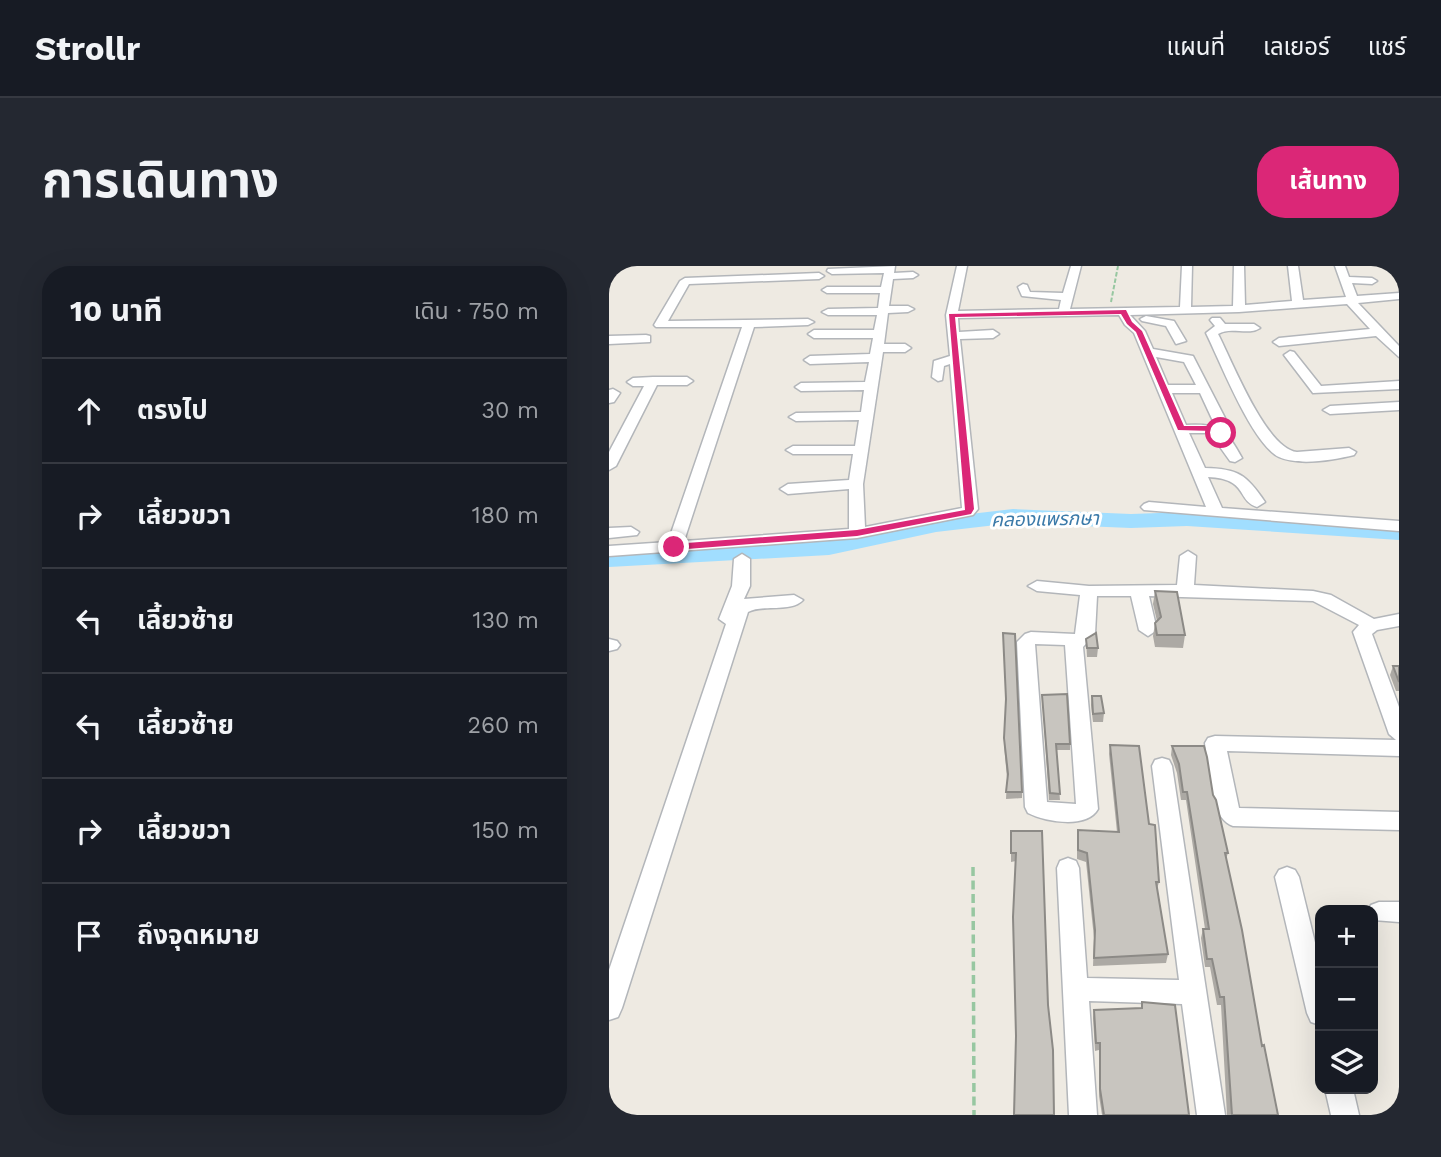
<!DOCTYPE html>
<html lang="th">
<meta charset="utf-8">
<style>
body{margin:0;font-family:"Work Sans","Noto Sans Thai",sans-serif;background:#242831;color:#f1f3f6}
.controls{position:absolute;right:21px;bottom:21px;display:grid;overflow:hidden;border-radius:14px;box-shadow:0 7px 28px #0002}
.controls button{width:63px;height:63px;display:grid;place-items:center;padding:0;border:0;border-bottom:2px solid #363941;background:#171b24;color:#f1f3f6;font:35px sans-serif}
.stop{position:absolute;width:21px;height:21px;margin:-16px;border:5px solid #db2777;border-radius:50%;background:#fff}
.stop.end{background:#db2777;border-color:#fff;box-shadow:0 2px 7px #0008}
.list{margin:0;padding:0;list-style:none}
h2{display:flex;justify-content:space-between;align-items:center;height:91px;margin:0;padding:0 28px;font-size:30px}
h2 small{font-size:23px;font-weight:400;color:#9ea1a6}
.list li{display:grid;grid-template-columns:46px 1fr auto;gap:21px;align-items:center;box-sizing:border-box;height:105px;padding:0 28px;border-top:2px solid #363941}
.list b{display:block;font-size:26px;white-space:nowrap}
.list em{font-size:23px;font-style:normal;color:#9ea1a6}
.icon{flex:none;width:38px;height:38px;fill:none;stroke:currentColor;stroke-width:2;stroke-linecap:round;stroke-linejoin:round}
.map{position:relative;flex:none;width:790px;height:849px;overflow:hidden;border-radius:28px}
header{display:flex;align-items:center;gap:42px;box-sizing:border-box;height:98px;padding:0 35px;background:#171b24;border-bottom:2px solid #363941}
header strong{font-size:33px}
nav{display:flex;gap:38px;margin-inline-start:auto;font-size:24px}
.intro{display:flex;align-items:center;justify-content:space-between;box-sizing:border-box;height:168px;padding:0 42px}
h1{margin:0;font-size:49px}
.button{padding:18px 32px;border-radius:28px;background:#db2777;color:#fff;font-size:24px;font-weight:700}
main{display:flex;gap:42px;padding:0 42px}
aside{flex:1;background:#171b24;border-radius:28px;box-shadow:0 7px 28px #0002}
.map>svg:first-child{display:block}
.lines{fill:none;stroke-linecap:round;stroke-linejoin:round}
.river{fill:#a1deff;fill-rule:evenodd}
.minor-casing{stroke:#b3b6ba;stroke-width:3}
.path-far1{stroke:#97c7a1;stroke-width:2;stroke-dasharray:4.5 2;stroke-linecap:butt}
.path{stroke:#97c7a1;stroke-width:3.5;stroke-dasharray:9 4.5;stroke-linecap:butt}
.minor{fill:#fff;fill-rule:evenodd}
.wall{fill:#aca9a4}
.building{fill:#c8c5bf;stroke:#8c8a86;stroke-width:2}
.route{fill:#db2777}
.labels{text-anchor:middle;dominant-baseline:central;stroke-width:6;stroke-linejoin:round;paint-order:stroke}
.water-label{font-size:19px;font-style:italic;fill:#3b7aa9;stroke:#fff}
</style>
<header>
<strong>Strollr</strong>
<nav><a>แผนที่</a><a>เลเยอร์</a><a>แชร์</a></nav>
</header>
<div class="intro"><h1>การเดินทาง</h1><a class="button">เส้นทาง</a></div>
<main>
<aside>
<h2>10 นาที<small>เดิน · 750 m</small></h2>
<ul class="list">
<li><svg class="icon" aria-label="ahead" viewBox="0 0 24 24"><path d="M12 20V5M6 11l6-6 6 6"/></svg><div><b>ตรงไป</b></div><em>30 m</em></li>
<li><svg class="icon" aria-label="right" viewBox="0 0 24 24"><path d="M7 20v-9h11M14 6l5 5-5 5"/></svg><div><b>เลี้ยวขวา</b></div><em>180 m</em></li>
<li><svg class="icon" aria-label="left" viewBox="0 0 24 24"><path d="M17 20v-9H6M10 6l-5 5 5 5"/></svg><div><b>เลี้ยวซ้าย</b></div><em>130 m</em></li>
<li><svg class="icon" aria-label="left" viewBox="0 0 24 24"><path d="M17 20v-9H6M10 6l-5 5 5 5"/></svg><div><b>เลี้ยวซ้าย</b></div><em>260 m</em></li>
<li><svg class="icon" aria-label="right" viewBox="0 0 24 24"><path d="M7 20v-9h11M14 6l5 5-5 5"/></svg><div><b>เลี้ยวขวา</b></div><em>150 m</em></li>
<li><svg class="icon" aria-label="arrive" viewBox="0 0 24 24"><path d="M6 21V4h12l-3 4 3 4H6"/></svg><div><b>ถึงจุดหมาย</b></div></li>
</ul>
</aside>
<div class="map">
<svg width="790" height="849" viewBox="0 0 790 849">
<rect width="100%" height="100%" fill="#eeeae2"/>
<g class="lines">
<path class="river" d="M 404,243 L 522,248 L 578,246 L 790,260 L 790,274 L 578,260 L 522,262 L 404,257 L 327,266 L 220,289 L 0,301 L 0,287 L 220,275 L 327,252 Z"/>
<defs>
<path id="minor" d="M 286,0 L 285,7 L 304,6 L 309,9 L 304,12 L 284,13 L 280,40 L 299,40 L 305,43 L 299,46 L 279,47 L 275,78 L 296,78 L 302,82 L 296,86 L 274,86 L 254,218 L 256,261 L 353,242 L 341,98 L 335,100 L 333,114 L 329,115 L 323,111 L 325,95 L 341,90 L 337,49 L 348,0 L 358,0 L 349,45 L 450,43 L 452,34 L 413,30 L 409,21 L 414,18 L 418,19 L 421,26 L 454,27 L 462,0 L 472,0 L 461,43 L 571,41 L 573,0 L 583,0 L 582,41 L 624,40 L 625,0 L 635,0 L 636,39 L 683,35 L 679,0 L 689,0 L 694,34 L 737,31 L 726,0 L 736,0 L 740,11 L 763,12 L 768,15 L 763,18 L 743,17 L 748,30 L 790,27 L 790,33 L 749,37 L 790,80 L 790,91 L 767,70 L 670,80 L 664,76 L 670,72 L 761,63 L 738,38 L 630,46 L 521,49 L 536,65 L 544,83 L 584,90 L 616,152 L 614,155 L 604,155 L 591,127 L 563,127 L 577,159 C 611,157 617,163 633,192 L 626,196 L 621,195 L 601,167 L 580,167 L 596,202 C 629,203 637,208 656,236 L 648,241 C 627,234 640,213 599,211 L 613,242 L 790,255 L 790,265 L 535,244 L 532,241 L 535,238 L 540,236 L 597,241 L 525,67 L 516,59 L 510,49 L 349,52 L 350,66 L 384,64 L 390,68 L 384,72 L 351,73 L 369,243 L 364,249 L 248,272 L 0,290 L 0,280 L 59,276 L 133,61 L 47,61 L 45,59 L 71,15 L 76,12 L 210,7 L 215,10 L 210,13 L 80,18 L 59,55 L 199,53 L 205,56 L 199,59 L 145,61 L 75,275 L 240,263 L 240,223 L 179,228 L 171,223 L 179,218 L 240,214 L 244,188 L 184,188 L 177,184 L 184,180 L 246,180 L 250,154 L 187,155 L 180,151 L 187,147 L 252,146 L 255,124 L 192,125 L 186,121 L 192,117 L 256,116 L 260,96 L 201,98 L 195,94 L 201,90 L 261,88 L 264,72 L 205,72 L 199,68 L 205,64 L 265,64 L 268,49 L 219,49 L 213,46 L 219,43 L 269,42 L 271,27 L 218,27 L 213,24 L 218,21 L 272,21 L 275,7 L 223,8 L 218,5 L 219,3 ZM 547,91 L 575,96 L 587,119 L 559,119 Z
M 537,50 L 565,55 L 577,75 L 567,78 L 557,60 L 533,55 L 531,53 Z
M 603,52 L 611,52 L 616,58 L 645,58 L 651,62 C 639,70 622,60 609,68 C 623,95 657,183 688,186 L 740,182 L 747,186 L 745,189 C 725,194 690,200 670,191 C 643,178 611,95 597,67 L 606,60 L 601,54 Z
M 37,69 L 41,70 L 41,76 L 0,78 L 0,70 Z
M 681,85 L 685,86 L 712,120 L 790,115 L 790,123 L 704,127 L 675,89 Z
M 44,111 L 78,111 L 84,115 L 78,119 L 48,119 L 7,200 L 0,204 L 0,186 L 35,120 L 24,120 L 18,116 L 24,112 Z
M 4,123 L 11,127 L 5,136 L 0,137 L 0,124 Z
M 790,136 L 790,144 L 721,148 L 714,144 L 721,140 Z
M 22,261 L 30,266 L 28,269 L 0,272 L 0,262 Z
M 579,285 L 587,290 L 585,319 L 704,325 L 722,329 L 765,353 L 790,348 L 790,360 L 768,364 L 763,368 L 790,441 L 790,490 L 618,485 L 630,542 L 790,546 L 790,564 L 624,560 C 600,552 599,500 596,477 L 599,472 L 606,470 L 787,474 L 780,468 L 744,366 L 750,359 L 704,335 L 540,330 L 548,364 L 539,370 L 530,364 L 522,330 L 488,330 L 486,368 L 474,381 L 489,543 C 478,563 437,556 419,547 L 416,541 L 408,376 L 416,368 L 422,366 L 466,368 L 471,329 L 428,325 L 419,320 L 428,315 L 480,320 L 568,319 L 571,290 ZM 426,378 L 456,379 L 467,538 L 438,536 Z
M 133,288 L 141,293 L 141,320 L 135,333 L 185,329 L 194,334 C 182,347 154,338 139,346 L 13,742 L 9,751 L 0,754 L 0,704 L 117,358 L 110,353 L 123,320 L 125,293 Z
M 0,373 L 8,375 L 11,379 L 8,383 L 0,385 Z
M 553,492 L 560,494 L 563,500 L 616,849 L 588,849 L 573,738 L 480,735 L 488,849 L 460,849 L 448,602 L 451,595 L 459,592 L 467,595 L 470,602 L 478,712 L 570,714 L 543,500 L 546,494 Z
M 678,601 L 686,604 L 690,611 L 711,697 L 711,759 L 702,756 L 698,747 L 666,611 L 670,604 Z
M 770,636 L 790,636 L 790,656 L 764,654 L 764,644 L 759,644 L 762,639 Z
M 716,823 L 744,823 L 750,849 L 722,849 Z"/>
</defs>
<use href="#minor" class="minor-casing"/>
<path class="path-far1" d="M 502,36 L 509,0"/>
<path class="path" d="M 364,601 L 365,849"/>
<use href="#minor" class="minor"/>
</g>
<path class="wall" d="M 546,325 L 576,369 L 574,382 L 546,381 L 544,370 L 546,357 L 548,355 L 544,338 Z
M 477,373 L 489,382 L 488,391 L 478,391 Z
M 784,400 L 790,400 L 790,425 L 787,425 L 781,409 Z
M 433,429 L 461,478 L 461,484 L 447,484 L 451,534 L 440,534 Z
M 483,430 L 495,447 L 494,456 L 484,456 L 482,439 Z
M 397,436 L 413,526 L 413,532 L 397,533 L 398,512 L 395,479 Z
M 501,479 L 540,558 L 550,616 L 548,623 L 559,688 L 557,697 L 484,700 L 485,672 L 477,596 L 468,593 L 468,573 L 469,564 L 508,566 L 500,488 Z
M 563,480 L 604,529 L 619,587 L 617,593 L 653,780 L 669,849 L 618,849 L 612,739 L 608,739 L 601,701 L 596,701 L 592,672 L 594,663 L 596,663 L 577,534 L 572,534 L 568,507 L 562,489 Z
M 402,565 L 433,565 L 407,595 L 402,596 Z
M 533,736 L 580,849 L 493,849 L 490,830 L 490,784 L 486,785 L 484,752 L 485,744 L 532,742 Z"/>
<path class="building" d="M 546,325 L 568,326 L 576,369 L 548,369 L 546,357 L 552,351 Z
M 394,367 L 406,368 L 413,526 L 397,526 L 399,508 L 395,472 L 397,433 Z
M 487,367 L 489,382 L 478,382 L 477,373 Z
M 784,400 L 790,400 L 790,416 Z
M 458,428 L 461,478 L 447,478 L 451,528 L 441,527 L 433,429 Z
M 483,430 L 492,430 L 495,447 L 484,448 Z
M 501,479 L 530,480 L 540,558 L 546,559 L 550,616 L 547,616 L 559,688 L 485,692 L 486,664 L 478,587 L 469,584 L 469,564 L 510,566 Z
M 563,480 L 595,480 L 598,491 L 604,529 L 607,534 L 619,587 L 616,587 L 633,664 L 653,780 L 655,779 L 669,849 L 623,849 L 615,731 L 611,731 L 603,693 L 598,693 L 594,663 L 600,663 L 578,526 L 574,526 L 570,498 Z
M 402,565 L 433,565 L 439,739 L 444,784 L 445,849 L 405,849 L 407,770 L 404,651 L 407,587 L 402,587 Z
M 533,736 L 566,739 L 580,849 L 495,849 L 491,823 L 491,777 L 487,777 L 485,744 L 533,742 Z"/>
<path class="route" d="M 517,44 L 523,56 L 533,65 L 575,160 L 606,160 L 615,165 L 615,169 L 604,165 L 569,164 L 527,66 L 518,58 L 512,48 L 346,51 L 365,243 L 362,248 L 248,270 L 65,284 L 60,281 L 65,278 L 248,264 L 356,244 L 340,48 Z"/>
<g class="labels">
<g class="water-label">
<text transform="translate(436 253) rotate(-1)">คลองแพรกษา</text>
</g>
</g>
</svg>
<div class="controls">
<button>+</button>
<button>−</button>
<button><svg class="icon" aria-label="layers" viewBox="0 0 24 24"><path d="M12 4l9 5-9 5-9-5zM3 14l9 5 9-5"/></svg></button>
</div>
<div class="stop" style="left:612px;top:167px"></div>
<div class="stop end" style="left:65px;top:281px"></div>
</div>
</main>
